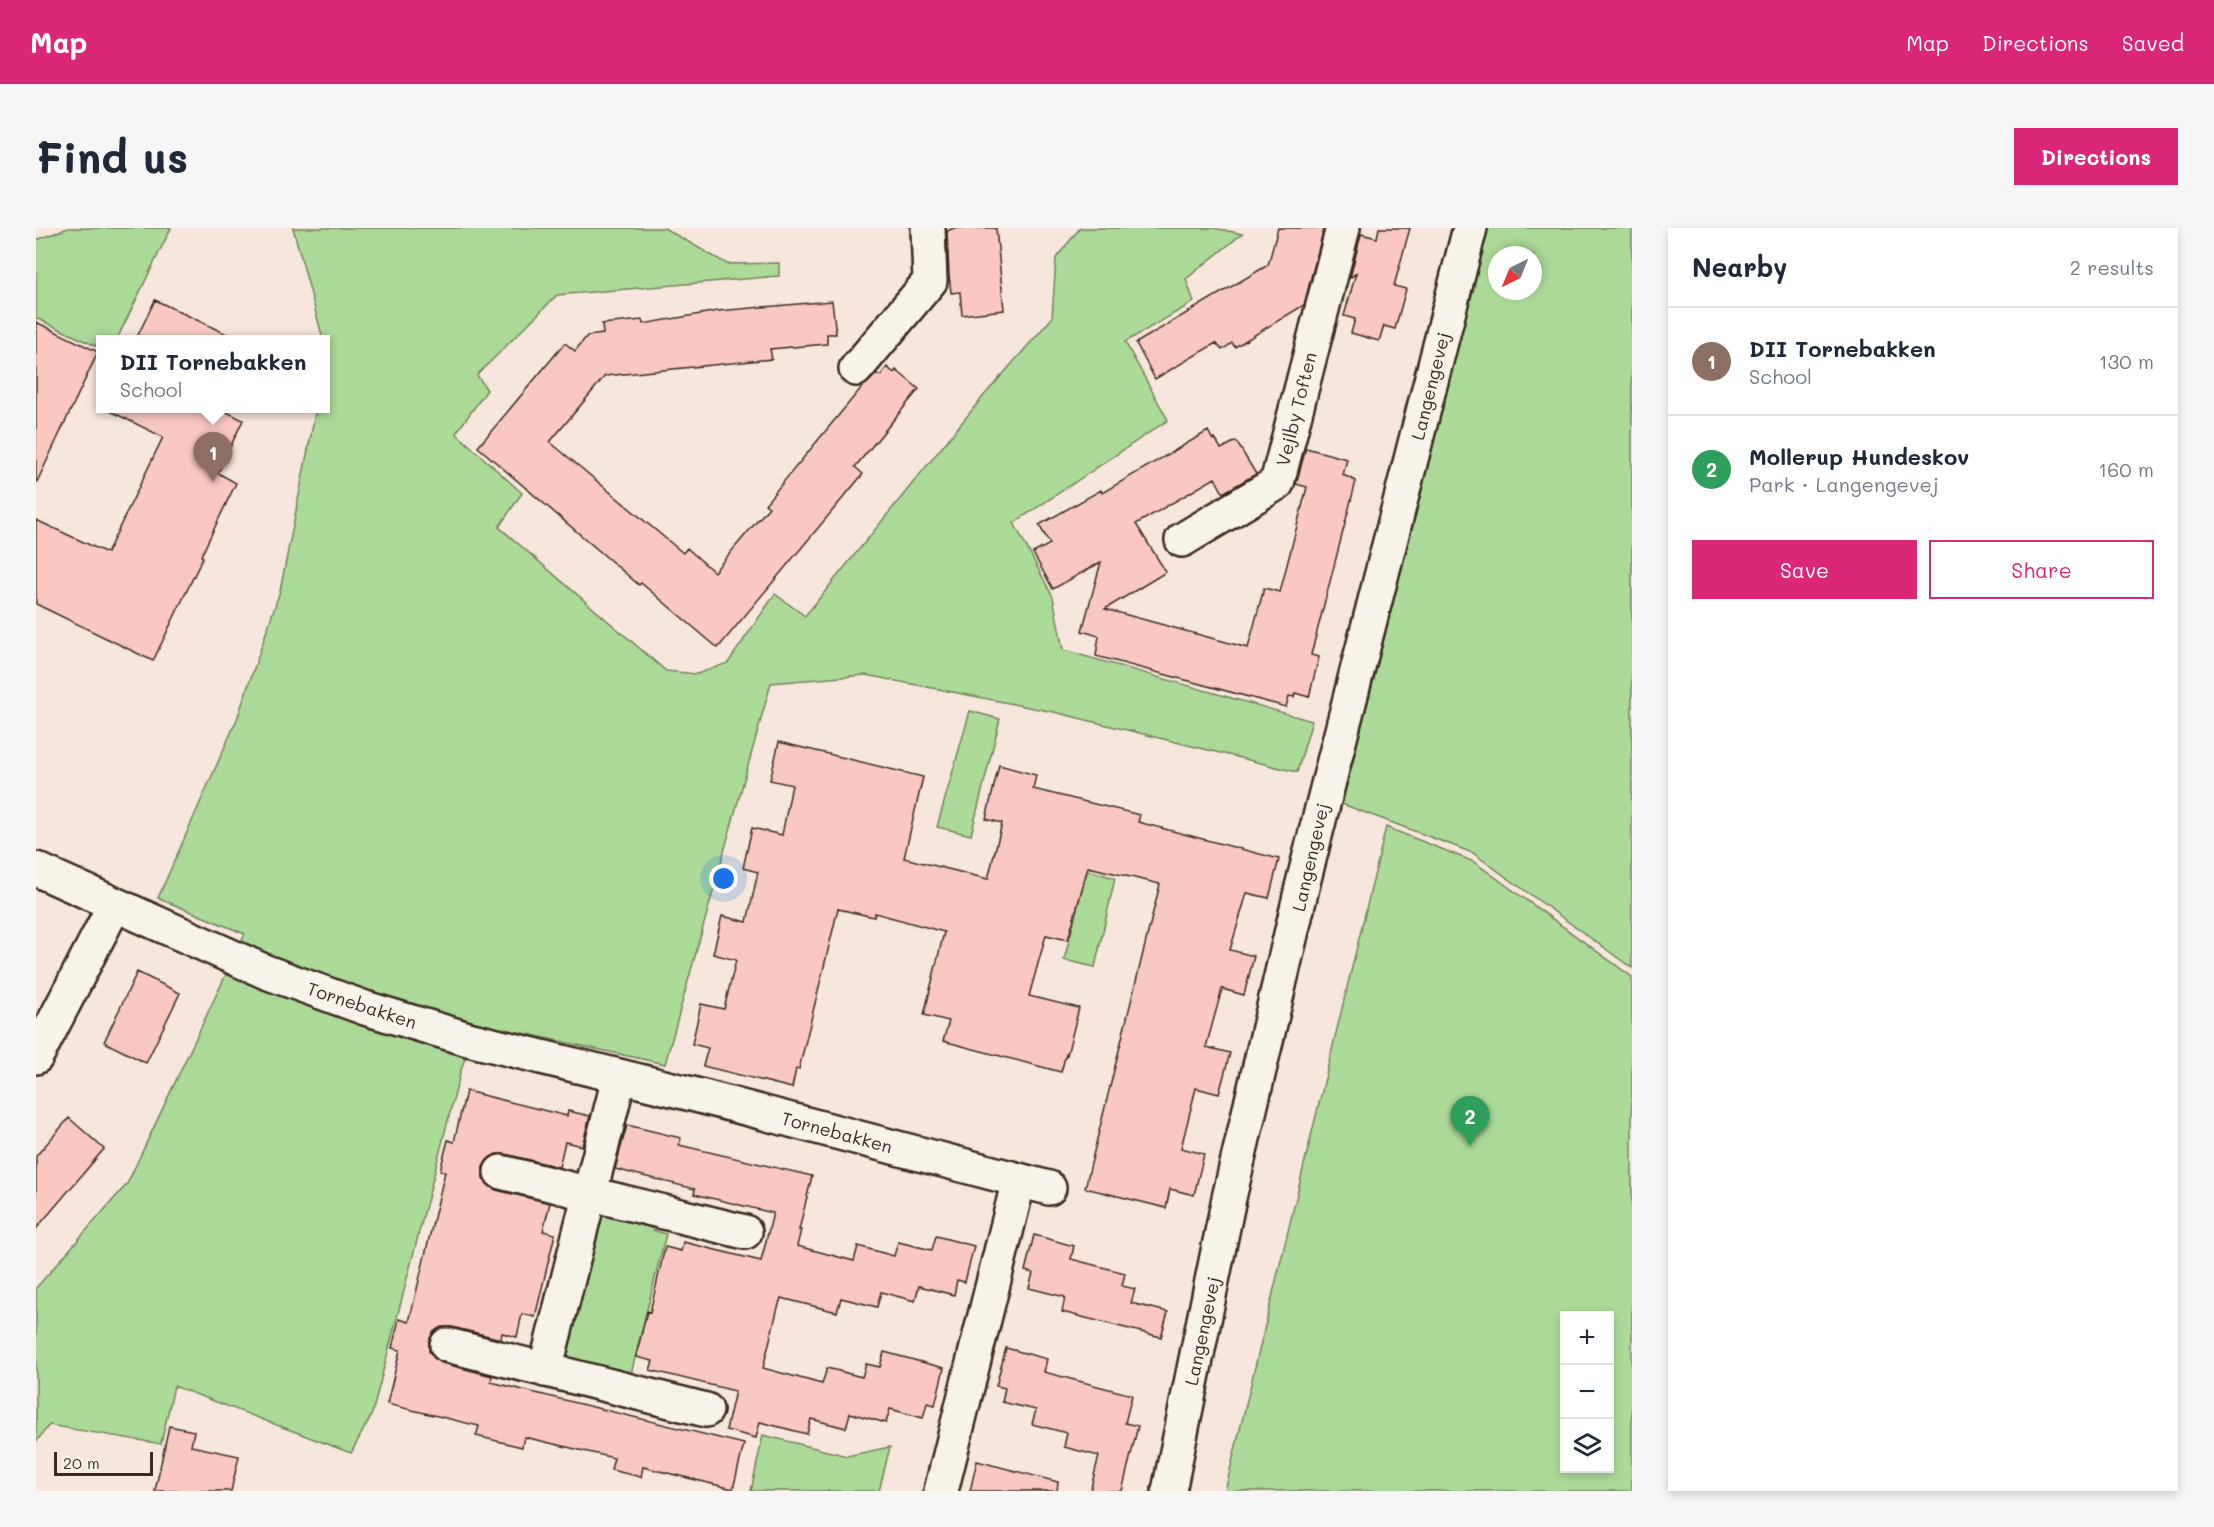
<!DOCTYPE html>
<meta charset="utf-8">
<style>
body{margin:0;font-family:Mali,sans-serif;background:#f6f6f7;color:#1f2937}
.controls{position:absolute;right:18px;bottom:18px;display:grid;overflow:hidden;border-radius:0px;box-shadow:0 3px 9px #0003}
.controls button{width:54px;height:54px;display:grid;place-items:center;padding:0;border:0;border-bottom:2px solid #e0e1e3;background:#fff;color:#1f2937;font:30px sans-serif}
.compass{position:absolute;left:1452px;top:18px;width:54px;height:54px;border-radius:50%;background:#fff;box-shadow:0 3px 9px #0003;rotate:223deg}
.scale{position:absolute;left:18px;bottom:15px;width:99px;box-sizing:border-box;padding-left:6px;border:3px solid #3b2a1e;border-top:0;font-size:16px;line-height:21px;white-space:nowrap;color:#3b2a1e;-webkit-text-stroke:4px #f7f3e8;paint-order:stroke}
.you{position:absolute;left:688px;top:651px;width:21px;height:21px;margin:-15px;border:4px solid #fff;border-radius:50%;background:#1a73e8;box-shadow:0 0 0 9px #1a73e833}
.badge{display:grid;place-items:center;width:39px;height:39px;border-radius:50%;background:#db2777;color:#fff;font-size:20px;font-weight:700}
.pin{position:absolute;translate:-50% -50px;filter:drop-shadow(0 2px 3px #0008)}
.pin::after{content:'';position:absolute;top:32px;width:21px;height:18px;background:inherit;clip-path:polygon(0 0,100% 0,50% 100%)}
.popup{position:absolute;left:60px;top:107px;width:234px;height:78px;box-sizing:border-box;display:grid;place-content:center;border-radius:0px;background:#fff;filter:drop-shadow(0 2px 4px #0005);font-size:20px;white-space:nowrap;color:#747a83}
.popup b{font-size:22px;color:#1f2937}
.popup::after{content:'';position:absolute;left:50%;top:100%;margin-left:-12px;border:12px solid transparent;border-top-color:#fff}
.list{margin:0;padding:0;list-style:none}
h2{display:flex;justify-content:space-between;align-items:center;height:78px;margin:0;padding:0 24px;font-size:26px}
h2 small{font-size:20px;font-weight:400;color:#747a83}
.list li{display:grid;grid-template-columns:39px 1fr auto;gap:18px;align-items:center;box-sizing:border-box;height:108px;padding:0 24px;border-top:2px solid #e0e1e3}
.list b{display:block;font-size:22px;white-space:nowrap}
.list p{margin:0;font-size:20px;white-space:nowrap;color:#747a83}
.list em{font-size:20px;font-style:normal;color:#747a83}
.actions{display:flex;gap:12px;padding:18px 24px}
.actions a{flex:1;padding:14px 0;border:2px solid #db2777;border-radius:0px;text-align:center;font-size:21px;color:#db2777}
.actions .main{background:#db2777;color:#fff}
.icon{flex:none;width:33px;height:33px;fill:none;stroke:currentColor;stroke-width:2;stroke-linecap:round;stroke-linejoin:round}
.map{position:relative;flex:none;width:1596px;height:1263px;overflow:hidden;border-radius:0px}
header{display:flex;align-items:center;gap:36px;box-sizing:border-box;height:84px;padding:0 30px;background:#db2777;color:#fff}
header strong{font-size:28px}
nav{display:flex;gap:33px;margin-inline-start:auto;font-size:21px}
.intro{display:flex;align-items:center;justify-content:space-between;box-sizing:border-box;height:144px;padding:0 36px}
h1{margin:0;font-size:42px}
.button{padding:15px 27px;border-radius:0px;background:#db2777;color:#fff;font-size:21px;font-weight:700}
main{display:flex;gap:36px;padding:0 36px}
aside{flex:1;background:#fff;border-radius:0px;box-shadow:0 3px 9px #0003}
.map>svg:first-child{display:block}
.green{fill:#abd998;stroke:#73825b;stroke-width:1.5;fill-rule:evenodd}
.building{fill:#f8c8c1;stroke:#3b2a1e;stroke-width:1.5}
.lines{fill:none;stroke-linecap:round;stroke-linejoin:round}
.minor-casing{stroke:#3b2a1e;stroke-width:38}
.minor{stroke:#f7f3e8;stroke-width:33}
.labels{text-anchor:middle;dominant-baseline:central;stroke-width:5;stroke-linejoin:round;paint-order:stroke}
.street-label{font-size:18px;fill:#3b2a1e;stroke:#f7f3e8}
</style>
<header>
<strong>Map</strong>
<nav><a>Map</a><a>Directions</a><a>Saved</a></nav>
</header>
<div class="intro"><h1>Find us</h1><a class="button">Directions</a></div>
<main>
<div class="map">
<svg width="1596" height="1263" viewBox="0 0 1596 1263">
<rect width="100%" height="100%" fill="#f7e6dc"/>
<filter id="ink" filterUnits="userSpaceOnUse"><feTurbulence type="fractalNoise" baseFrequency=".0167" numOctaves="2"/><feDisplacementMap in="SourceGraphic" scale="12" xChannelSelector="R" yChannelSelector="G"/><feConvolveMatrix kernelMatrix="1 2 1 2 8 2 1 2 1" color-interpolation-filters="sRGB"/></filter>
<g filter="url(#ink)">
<path class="green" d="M 32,0 L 135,0 L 81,111 L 64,112 L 64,120 L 0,90 L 0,12 Z
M 257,0 L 628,0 L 691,36 L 743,35 L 743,48 L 521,67 L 441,147 L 451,162 L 420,205 L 486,265 L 463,299 L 630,443 L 661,446 L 692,435 L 739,366 L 769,388 L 945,171 L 1016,90 L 1020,30 L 1044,0 L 1178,0 L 1206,6 L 1150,51 L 1158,74 L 1089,114 L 1132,192 L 978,295 L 1017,369 L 1027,422 L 1276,493 L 1261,544 L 1018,484 L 830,447 L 735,455 L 629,836 L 441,795 L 425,842 L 336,1186 L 315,1225 L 138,1158 L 125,1216 L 13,1197 L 0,1214 L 0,1060 L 91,956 L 209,706 L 122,670 L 201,491 L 244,363 L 280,181 L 290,180 L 290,112 L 287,111 Z
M 1452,0 L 1596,0 L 1596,740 L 1437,625 L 1306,576 ZM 1461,27 L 1497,27 L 1497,63 L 1461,63 Z
M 934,483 L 964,491 L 935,607 L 901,599 Z
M 1350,599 L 1438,634 L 1596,749 L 1596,1263 L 1189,1263 ZM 1528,1088 L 1574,1088 L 1574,1240 L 1528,1240 Z
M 1051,642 L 1079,650 L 1059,739 L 1028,732 Z
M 577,982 L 617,991 L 616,1002 L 630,1006 L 594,1150 L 541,1141 L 527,1120 L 557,995 Z
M 727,1207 L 811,1228 L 854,1219 L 843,1263 L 715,1263 Z"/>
<path class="building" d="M 918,0 L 960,0 L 968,82 L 926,87 L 924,64 L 915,65 L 913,46 L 911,3 Z
M 1242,0 L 1288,0 L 1268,77 L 1199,119 L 1196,115 L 1186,122 L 1180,115 L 1119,151 L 1100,115 L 1232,37 Z
M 1343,0 L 1374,0 L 1358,58 L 1370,61 L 1359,101 L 1348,98 L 1343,113 L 1315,105 L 1319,91 L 1308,88 L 1320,45 L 1314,50 L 1325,6 L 1341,10 Z
M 119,72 L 201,111 L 100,111 Z
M 796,73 L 800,106 L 791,106 L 791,116 L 734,121 L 736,131 L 569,148 L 514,214 L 647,325 L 651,320 L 678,344 L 733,279 L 729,276 L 826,159 L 841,146 L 844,148 L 851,139 L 858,145 L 860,142 L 883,161 L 819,239 L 827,246 L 682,420 L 605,355 L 603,357 L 442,219 L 529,115 L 539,123 L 551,108 L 567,106 L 566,96 L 606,92 L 607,96 L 682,83 Z
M 0,94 L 62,124 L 0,256 Z
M 68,180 L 183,180 L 207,192 L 182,245 L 200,255 L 165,328 L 167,329 L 117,433 L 0,376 L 0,292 L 71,325 L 127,209 Z
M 1172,203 L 1177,212 L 1179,210 L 1185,221 L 1200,213 L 1220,246 L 1187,265 L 1179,250 L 1100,296 L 1130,344 L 1069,381 L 1212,420 L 1228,360 L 1244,364 L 1271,259 L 1260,256 L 1270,220 L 1311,231 L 1307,247 L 1320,253 L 1275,427 L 1283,429 L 1273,469 L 1259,465 L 1258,469 L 1253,468 L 1250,479 L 1060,428 L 1063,408 L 1046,403 L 1065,334 L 1017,361 L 997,325 L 1014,316 L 1003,297 L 1065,262 L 1066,265 Z
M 743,514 L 887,549 L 868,630 L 952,651 L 966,595 L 950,591 L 963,537 L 1000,547 L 997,561 L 1104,587 L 1102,594 L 1243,631 L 1233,670 L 1211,665 L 1194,722 L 1218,728 L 1208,767 L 1186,761 L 1170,819 L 1194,825 L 1183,866 L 1160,860 L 1145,920 L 1168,926 L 1158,967 L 1134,961 L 1130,980 L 1049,960 L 1124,656 L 1052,639 L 1032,712 L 1010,707 L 993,768 L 1043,780 L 1031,827 L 1030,826 L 1025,844 L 907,813 L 913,793 L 888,787 L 908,704 L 839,685 L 838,689 L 802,681 L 763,841 L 760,841 L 756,860 L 667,838 L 672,820 L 656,816 L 665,776 L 688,781 L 700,732 L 677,726 L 686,688 L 711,694 L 722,644 L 707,640 L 716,600 L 746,607 L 756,557 L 734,552 Z
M 101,744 L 144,765 L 110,835 L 68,814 Z
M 430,863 L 531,888 L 532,883 L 554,888 L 546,918 L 529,914 L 523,939 L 469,926 L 460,926 L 452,931 L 447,939 L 447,950 L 452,957 L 460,962 L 514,975 L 507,1003 L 519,1006 L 499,1089 L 486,1086 L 481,1109 L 466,1105 L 465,1111 L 416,1099 L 405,1099 L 397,1104 L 393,1113 L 393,1123 L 398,1130 L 406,1135 L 456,1148 L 455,1154 L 708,1216 L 697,1261 L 607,1239 L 605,1249 L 575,1242 L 578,1230 L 488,1209 L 486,1219 L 440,1208 L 443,1198 L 351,1176 L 364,1122 L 356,1120 L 363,1091 L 373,1094 L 409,944 L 404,943 L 412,912 L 418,914 Z
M 33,890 L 68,921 L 0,1001 L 0,928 Z
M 591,897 L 645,910 L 643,917 L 776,948 L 763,1002 L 765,1002 L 761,1018 L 818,1033 L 822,1018 L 858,1028 L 862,1014 L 896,1022 L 900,1008 L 938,1018 L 929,1054 L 921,1052 L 918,1067 L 883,1058 L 879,1073 L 845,1064 L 841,1079 L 805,1070 L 801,1084 L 745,1070 L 741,1083 L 727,1140 L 786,1156 L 791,1140 L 826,1149 L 830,1136 L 844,1139 L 848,1124 L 908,1140 L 899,1177 L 891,1175 L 887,1190 L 854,1181 L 850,1195 L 814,1185 L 810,1200 L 775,1191 L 771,1206 L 724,1194 L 720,1210 L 690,1202 L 699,1163 L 614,1142 L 617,1133 L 600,1129 L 611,1083 L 614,1084 L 629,1019 L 645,1023 L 647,1014 L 725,1033 L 737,985 L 658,966 L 659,961 L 579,941 Z
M 998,1007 L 1038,1018 L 1035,1031 L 1089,1045 L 1086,1058 L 1099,1061 L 1095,1075 L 1132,1084 L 1125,1109 L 1026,1084 L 1029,1069 L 993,1060 L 997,1045 L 989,1043 Z
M 970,1120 L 1011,1131 L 1008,1144 L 1096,1167 L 1089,1195 L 1102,1198 L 1086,1263 L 1054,1263 L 1063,1228 L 1028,1219 L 1031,1205 L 996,1196 L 1000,1182 L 966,1174 L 969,1160 L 960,1158 Z
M 133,1198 L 158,1203 L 155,1218 L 203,1228 L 195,1263 L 119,1263 Z
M 941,1233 L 1022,1254 L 1021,1263 L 934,1263 Z"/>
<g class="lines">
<defs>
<path id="minor" d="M 820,141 L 894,53 L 892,0
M 1146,312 L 1241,255 L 1307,0
M 0,641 L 230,744 L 329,780 L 432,811 L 656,866 L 1013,960
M 0,829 L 78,678
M 465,944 L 709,1004
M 411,1117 L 670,1182
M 509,1142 L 583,850
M 905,1263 L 983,952
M 1133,1263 L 1193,970 L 1268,651 L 1434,0"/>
</defs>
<use href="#minor" class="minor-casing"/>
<use href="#minor" class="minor"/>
</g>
</g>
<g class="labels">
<g class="street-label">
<text transform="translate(1394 158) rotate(-76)">Langengevej</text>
<text transform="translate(1260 181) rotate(-76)">Vejlby Toften</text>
<text transform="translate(1274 629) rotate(-77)">Langengevej</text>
<text transform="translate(326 777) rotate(18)">Tornebakken</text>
<text transform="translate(801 904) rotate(15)">Tornebakken</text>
<text transform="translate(1166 1103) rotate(-78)">Langengevej</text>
</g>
</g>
</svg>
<div class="controls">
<button>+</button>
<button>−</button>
<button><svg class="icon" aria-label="layers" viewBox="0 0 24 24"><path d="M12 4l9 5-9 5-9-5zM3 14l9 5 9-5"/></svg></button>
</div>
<svg class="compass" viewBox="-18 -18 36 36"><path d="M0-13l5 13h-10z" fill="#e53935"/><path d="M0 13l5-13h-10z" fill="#747a83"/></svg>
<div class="scale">20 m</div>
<div class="you"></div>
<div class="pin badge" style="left:177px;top:254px;background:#8d6e63">1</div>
<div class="popup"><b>DII Tornebakken</b>School</div>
<div class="pin badge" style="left:1434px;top:918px;background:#2e9e5b">2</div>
</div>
<aside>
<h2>Nearby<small>2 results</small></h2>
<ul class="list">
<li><span class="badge" style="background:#8d6e63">1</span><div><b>DII Tornebakken</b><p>School</p></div><em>130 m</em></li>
<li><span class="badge" style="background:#2e9e5b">2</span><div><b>Mollerup Hundeskov</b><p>Park · Langengevej</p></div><em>160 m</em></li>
</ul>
<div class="actions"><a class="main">Save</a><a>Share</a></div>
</aside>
</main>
